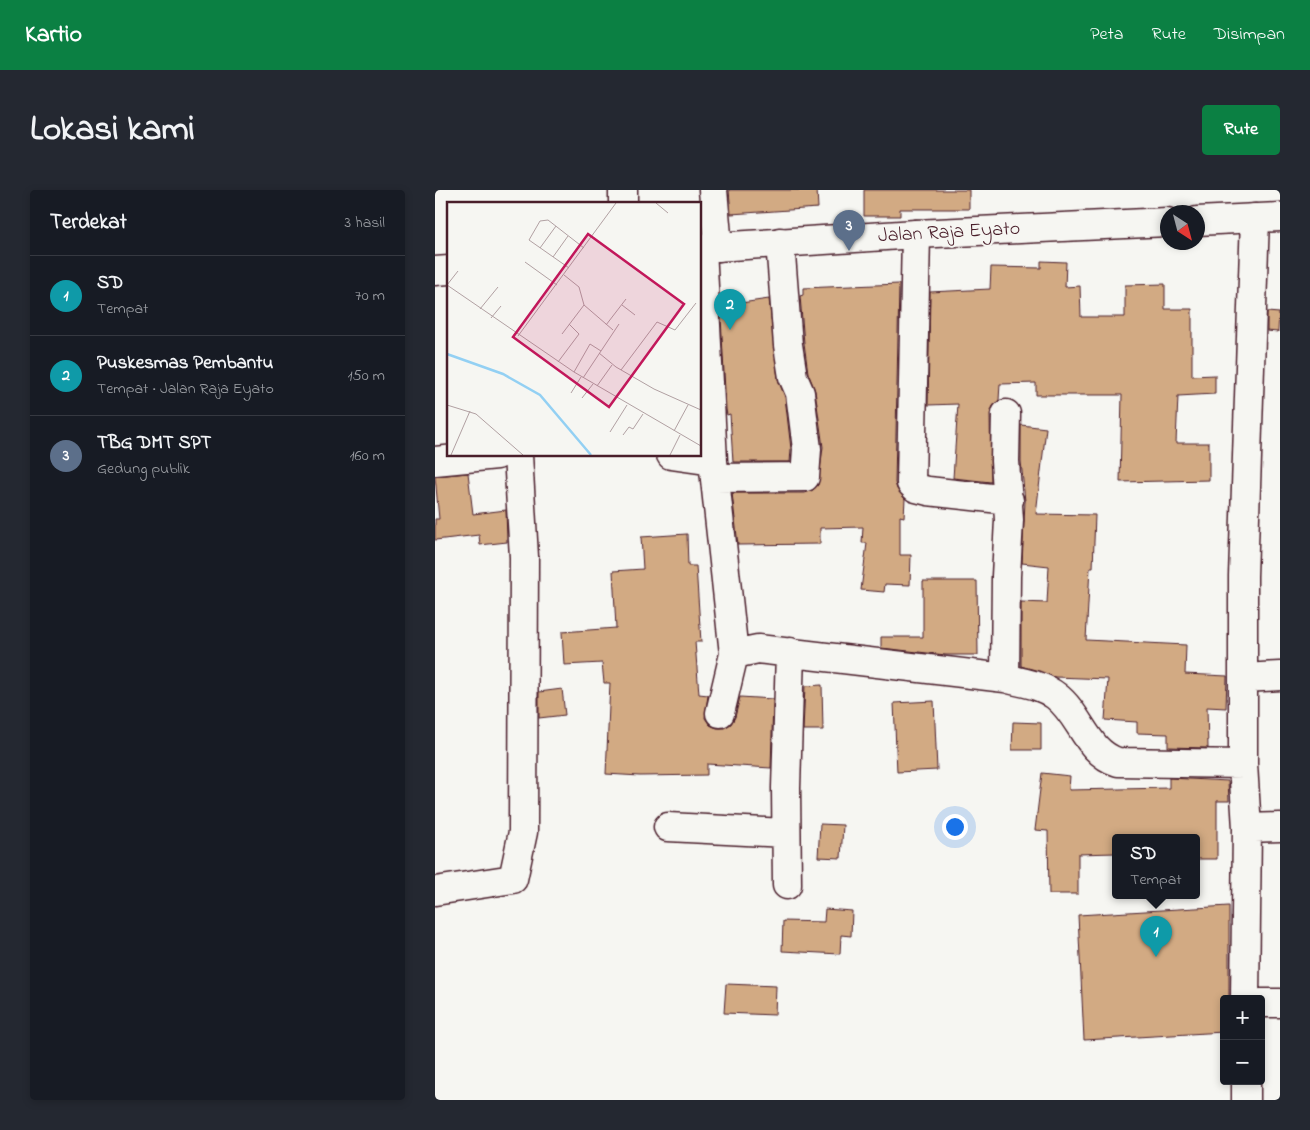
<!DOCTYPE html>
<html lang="id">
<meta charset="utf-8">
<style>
body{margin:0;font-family:"Indie Flower",sans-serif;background:#242831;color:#f1f3f6}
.controls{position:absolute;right:15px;bottom:15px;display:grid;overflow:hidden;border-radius:5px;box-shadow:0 2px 8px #0003}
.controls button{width:45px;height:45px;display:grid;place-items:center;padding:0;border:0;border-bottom:1px solid #363941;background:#171b24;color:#f1f3f6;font:25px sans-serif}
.compass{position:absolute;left:725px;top:15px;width:45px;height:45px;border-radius:50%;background:#171b24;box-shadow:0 2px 8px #0003;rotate:144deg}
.you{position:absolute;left:519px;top:636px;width:18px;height:18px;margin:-12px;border:4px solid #fff;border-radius:50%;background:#1a73e8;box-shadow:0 0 0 8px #1a73e833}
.badge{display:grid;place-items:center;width:32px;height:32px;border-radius:50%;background:#0b8043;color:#fff;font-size:16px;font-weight:700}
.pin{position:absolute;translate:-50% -41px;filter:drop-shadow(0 1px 2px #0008)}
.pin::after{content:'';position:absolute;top:26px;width:18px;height:15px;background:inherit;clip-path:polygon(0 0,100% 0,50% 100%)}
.popup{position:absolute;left:677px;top:644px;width:88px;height:65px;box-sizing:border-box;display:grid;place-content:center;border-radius:5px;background:#171b24;filter:drop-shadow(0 1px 4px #0005);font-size:16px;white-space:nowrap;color:#9ea1a6}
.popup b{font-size:19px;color:#f1f3f6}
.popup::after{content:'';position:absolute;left:50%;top:100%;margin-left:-10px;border:10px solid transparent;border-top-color:#171b24}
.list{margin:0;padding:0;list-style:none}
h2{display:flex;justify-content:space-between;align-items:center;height:65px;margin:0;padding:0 20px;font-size:21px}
h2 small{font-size:16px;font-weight:400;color:#9ea1a6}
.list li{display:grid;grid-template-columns:32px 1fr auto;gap:15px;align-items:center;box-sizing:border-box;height:80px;padding:0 20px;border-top:1px solid #363941}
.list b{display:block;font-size:19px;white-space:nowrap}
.list p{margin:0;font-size:16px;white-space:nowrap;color:#9ea1a6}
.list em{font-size:16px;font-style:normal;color:#9ea1a6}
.map{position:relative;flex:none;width:845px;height:910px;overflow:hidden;border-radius:5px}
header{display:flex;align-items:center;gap:30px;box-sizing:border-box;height:70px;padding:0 25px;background:#0b8043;color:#fff}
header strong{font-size:24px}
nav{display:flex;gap:28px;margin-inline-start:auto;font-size:18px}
.intro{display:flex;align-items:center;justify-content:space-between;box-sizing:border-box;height:120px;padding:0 30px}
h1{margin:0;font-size:35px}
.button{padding:12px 22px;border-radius:5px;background:#0b8043;color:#fff;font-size:18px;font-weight:700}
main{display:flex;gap:30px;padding:0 30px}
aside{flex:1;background:#171b24;border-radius:5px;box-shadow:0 2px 8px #0003}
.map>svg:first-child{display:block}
.building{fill:#d2aa83;stroke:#4a1f2b}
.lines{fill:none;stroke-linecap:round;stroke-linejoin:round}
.minor-casing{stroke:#4a1f2b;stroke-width:31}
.major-casing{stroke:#4a1f2b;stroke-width:31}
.minor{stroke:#f6f6f2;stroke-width:28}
.major{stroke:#f6f6f2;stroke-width:28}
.labels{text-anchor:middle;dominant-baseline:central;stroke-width:4;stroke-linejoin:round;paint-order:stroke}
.street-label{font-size:20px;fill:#4a1f2b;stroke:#f6f6f2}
.inset-river{fill:none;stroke:#93d0f3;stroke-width:2.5}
.inset-road{fill:none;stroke:#b1a0a2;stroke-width:1}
.view{fill:#c2185b;fill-opacity:0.15;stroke:#c2185b;stroke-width:2.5}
.inset-edge{fill:none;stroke:#4a1f2b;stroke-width:2.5}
</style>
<header>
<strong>Kartio</strong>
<nav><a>Peta</a><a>Rute</a><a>Disimpan</a></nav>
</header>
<div class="intro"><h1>Lokasi kami</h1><a class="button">Rute</a></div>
<main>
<aside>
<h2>Terdekat<small>3 hasil</small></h2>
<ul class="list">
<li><span class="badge" style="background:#0f9aa8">1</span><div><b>SD</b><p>Tempat</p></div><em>70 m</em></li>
<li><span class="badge" style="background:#0f9aa8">2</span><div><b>Puskesmas Pembantu</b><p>Tempat · Jalan Raja Eyato</p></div><em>150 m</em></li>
<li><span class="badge" style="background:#5c6f8a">3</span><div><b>TBG DMT SPT</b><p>Gedung publik</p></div><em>160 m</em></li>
</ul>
</aside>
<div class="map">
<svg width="845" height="910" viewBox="0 0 845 910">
<rect width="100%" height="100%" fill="#f6f6f2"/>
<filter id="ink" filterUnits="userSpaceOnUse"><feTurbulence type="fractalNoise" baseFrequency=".02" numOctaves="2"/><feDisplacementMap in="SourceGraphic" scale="10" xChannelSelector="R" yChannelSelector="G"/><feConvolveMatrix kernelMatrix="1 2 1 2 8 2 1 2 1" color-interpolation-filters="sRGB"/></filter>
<g filter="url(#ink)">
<path class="building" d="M 294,0 L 382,0 L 383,18 L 296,24 Z
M 429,0 L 534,0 L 534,19 L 465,19 L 465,26 L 429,26 Z
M 606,71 L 631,72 L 630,97 L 645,96 L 646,127 L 690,127 L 690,95 L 730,94 L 730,119 L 757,119 L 757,186 L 780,185 L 780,204 L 743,206 L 741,253 L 774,253 L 774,290 L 685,292 L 687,205 L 601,205 L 601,193 L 565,194 L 564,210 L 558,216 L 555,224 L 556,292 L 518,288 L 523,214 L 493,215 L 495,102 L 555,99 L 556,77 L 606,78 Z
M 464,94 L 460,293 L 462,299 L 470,309 L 469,327 L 465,326 L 465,365 L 476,365 L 475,395 L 450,394 L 449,402 L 426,400 L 432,353 L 427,353 L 428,337 L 385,338 L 385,354 L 303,355 L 297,303 L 370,303 L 378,300 L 383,295 L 388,257 L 380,201 L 373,183 L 369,153 L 365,106 L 368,105 L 368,98 Z
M 306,107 L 306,113 L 334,109 L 343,189 L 350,207 L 356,259 L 355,272 L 298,272 L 295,224 L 292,225 L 291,219 L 285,109 Z
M 832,122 L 844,123 L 843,142 L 832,141 Z
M 586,235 L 611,238 L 601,324 L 660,325 L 658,378 L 655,378 L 651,450 L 751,455 L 750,484 L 792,486 L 791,518 L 772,517 L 773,558 L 733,557 L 733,544 L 702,543 L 702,532 L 670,530 L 673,489 L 620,487 L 586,476 L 586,412 L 612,413 L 614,376 L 587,373 L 590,311 L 586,271 Z
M 33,283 L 38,324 L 71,320 L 72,352 L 45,355 L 44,345 L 0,350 L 0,329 L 4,329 L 0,286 Z
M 252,344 L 253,376 L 261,376 L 266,452 L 260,452 L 264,504 L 273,505 L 270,528 L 275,535 L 282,538 L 289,538 L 296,534 L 300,527 L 305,507 L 338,509 L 336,578 L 272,574 L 272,585 L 205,586 L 171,584 L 175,493 L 169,493 L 167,473 L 129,475 L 127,442 L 181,438 L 178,381 L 208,379 L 206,347 Z
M 488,391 L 542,391 L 543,465 L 511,465 L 446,458 L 446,447 L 488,447 Z
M 387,495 L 388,540 L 368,540 L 370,496 Z
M 127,499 L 130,525 L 104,528 L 104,502 Z
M 499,511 L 502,580 L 462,582 L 459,513 Z
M 578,532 L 606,533 L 606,560 L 577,560 Z
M 607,583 L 635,586 L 634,600 L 734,598 L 734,588 L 793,591 L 794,611 L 782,611 L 782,669 L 761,669 L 761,648 L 680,648 L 680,663 L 643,664 L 643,704 L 614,704 L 613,641 L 600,640 Z
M 385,634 L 408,635 L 406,668 L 383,667 Z
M 794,716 L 794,809 L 789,809 L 789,842 L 649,850 L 643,725 Z
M 390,719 L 417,721 L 416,746 L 406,745 L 405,764 L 347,761 L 348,731 L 389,732 Z
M 291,794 L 341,796 L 340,825 L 289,823 Z"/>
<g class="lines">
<defs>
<path id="minor" d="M 188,0 L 188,14
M 278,0 L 283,57
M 481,44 L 476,293 L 481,298 L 493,301 L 574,310
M 267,58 L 278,271 L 299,464 L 285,523
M 236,265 L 278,271
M 0,271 L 62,265
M 280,288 L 370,287 L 372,259 L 365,203 L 358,187 L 353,155 L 345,52
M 299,464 L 323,459 L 570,488 C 587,493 606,494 621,506 C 646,525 651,562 683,572 L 808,574
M 570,488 L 571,386 L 574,330 L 570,271 L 571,224
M 808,488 L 845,486
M 233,637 L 351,643
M 812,638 L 845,637
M 352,695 L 351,598 L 355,462
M 0,701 L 78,689 L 88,642 L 89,367 L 83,265
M 810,809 L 812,638 L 808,574 L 808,386 L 820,28
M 826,813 L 845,813
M 811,891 L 811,910"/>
<path id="major" d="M 762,31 L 845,27
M 265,58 L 481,44 L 732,32
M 0,81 L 14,80"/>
</defs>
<use href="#minor" class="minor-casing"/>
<use href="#major" class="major-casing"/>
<use href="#minor" class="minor"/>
<use href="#major" class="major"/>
</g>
</g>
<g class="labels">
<g class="street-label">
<text transform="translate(514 43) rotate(-3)">Jalan Raja Eyato</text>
</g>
</g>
<g transform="translate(12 12)">
<rect width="254" height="254" fill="#f6f6f2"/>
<path class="inset-river" d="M 0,152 L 56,172 L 93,193 L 144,253"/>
<path class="inset-road" d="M 209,1 L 221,11M 93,46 L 109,24M 106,55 L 121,34M 78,60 L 110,83M 122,66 L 82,38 L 93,19 L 101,18 L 137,46M 117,73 L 132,85 L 137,103 L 166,128M 0,83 L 11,69M 0,83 L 127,170 L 254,244M 175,103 L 188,113M 33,107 L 51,85M 44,116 L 54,104M 159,123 L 179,97M 115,132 L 137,103M 71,134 L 169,1M 152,151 L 169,165 L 207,187 L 254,208M 111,160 L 132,132 L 122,122M 174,168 L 210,120 L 228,128 L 249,101M 127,170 L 143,142 L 154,149M 136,176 L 172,122M 150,184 L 165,163M 124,191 L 134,175M 135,196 L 146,182M 0,203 L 29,212 L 76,253M 227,229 L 241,203M 163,230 L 180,203M 176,233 L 182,225 L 186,227 L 196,212M 4,253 L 23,209M 223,253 L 233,233"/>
<path class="view" d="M 141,32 L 237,102 L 162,205 L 66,135 Z"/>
<rect width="254" height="254" class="inset-edge"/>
</g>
</svg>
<div class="controls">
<button>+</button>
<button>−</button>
</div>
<svg class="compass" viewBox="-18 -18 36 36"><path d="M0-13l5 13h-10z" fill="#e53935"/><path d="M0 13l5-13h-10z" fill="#9ea1a6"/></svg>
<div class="you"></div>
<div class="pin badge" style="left:721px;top:767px;background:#0f9aa8">1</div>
<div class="popup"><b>SD</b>Tempat</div>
<div class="pin badge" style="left:295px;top:140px;background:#0f9aa8">2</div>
<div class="pin badge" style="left:414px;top:61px;background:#5c6f8a">3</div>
</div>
</main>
